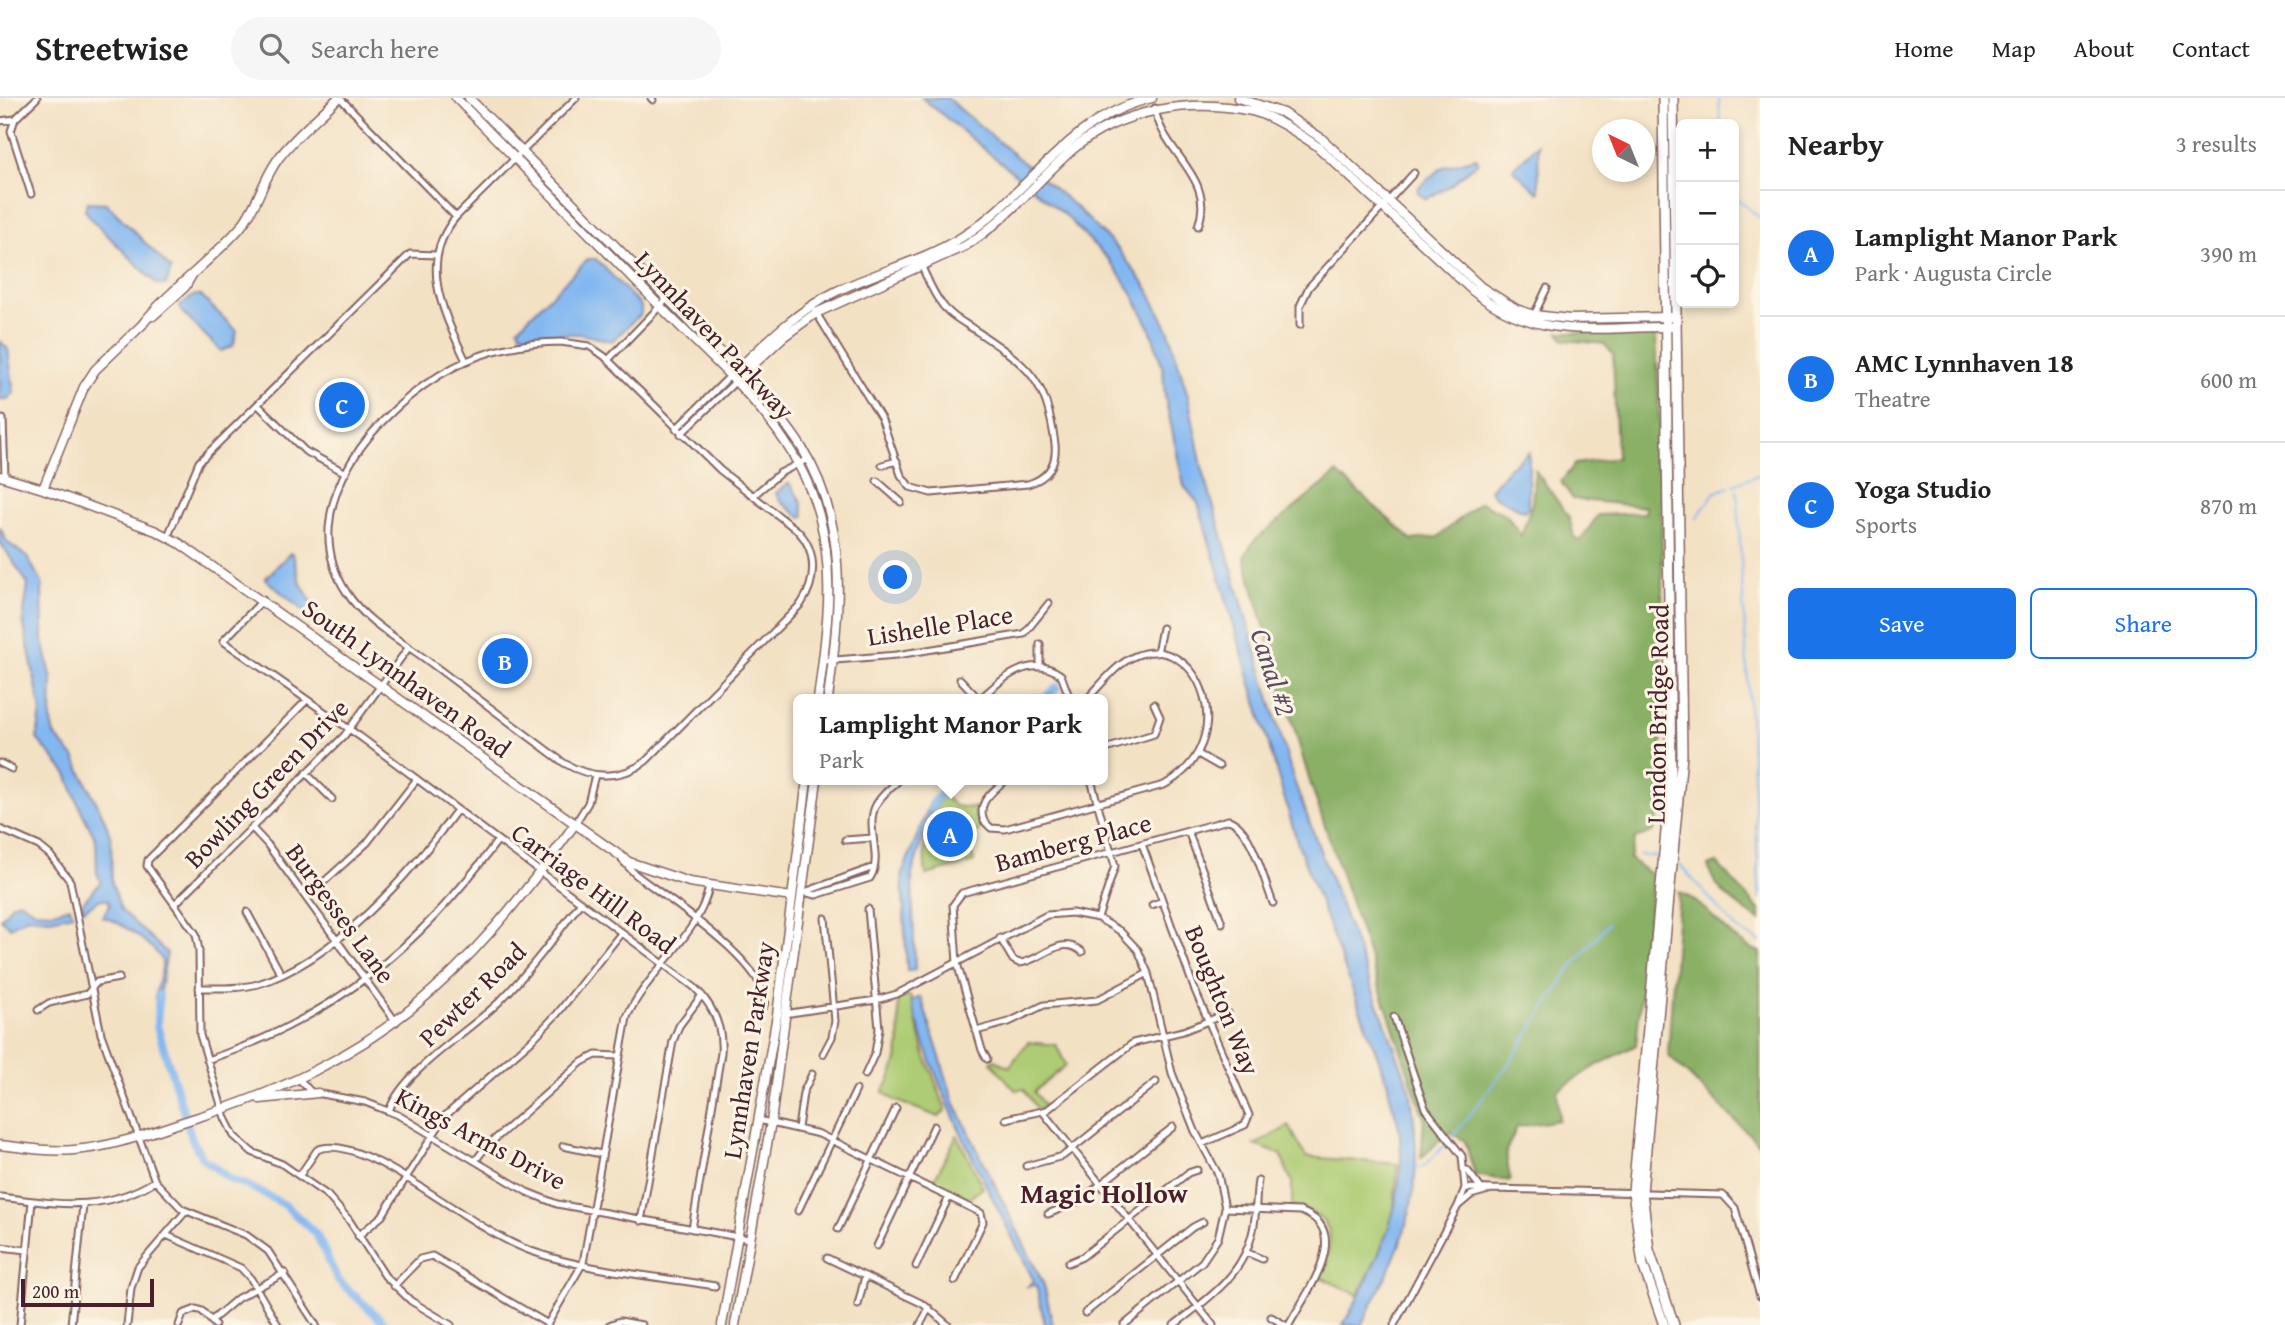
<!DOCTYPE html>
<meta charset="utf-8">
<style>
body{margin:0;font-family:"Gentium Book Plus",serif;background:#f6f6f6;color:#222}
.controls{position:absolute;right:21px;top:21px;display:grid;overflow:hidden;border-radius:10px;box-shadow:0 4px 10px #0003}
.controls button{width:63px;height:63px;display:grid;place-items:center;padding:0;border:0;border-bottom:2px solid #e0e0e0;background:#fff;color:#222;font:35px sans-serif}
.compass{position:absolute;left:1592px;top:21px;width:63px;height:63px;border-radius:50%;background:#fff;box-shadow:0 4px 10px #0003;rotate:317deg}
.scale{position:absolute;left:21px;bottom:18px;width:133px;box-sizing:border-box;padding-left:7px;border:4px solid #4a1f2b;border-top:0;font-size:19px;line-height:24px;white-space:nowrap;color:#4a1f2b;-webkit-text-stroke:5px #fcf5e5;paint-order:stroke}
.you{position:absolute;left:896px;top:480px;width:24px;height:24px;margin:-18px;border:5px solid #fff;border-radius:50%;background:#1a73e8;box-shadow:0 0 0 10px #1a73e833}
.badge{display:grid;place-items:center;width:46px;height:46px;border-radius:50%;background:#1a73e8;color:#fff;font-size:23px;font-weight:700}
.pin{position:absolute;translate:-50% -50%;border:4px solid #fff;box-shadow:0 2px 7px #0006}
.popup{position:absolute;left:793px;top:596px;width:315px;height:91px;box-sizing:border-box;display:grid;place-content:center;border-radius:10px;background:#fff;filter:drop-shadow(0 2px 5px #0005);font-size:23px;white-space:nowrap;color:#767676}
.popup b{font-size:26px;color:#222}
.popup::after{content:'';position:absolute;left:50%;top:100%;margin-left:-14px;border:14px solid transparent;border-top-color:#fff}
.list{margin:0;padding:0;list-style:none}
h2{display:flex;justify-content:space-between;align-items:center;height:91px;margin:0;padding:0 28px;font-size:30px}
h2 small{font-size:23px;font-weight:400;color:#767676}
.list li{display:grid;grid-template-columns:46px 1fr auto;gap:21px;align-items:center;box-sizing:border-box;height:126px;padding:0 28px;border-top:2px solid #e0e0e0}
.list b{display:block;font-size:26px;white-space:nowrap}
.list p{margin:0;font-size:23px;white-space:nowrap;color:#767676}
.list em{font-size:23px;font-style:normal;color:#767676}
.actions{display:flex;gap:14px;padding:21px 28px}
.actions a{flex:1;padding:16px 0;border:2px solid #1a73e8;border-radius:10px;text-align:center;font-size:24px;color:#1a73e8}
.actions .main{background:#1a73e8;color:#fff}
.icon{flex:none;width:38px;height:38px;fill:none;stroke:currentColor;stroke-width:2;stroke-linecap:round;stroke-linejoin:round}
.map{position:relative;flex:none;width:1760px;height:1227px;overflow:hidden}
header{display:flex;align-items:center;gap:42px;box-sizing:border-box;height:98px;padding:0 35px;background:#fff;border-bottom:2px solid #e0e0e0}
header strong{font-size:33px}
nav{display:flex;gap:38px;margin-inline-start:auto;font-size:24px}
.search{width:490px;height:63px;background:#f6f6f6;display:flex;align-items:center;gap:18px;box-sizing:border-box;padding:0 24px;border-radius:38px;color:#767676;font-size:26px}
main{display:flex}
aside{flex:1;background:#fff}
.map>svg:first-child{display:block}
.green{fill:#aecc74;stroke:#7c7650;stroke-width:2}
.forest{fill:#8ab066;stroke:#6a6848;stroke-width:2}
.water{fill:#83b7f1;stroke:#666b8e;stroke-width:2}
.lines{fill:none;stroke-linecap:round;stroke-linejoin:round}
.stream{stroke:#83b7f1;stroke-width:2}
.river{stroke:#83b7f1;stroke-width:8}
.street-casing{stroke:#856361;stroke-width:9}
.secondary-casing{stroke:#856361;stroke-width:11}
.primary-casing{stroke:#856361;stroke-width:12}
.street{stroke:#fff;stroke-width:5}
.secondary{stroke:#fff;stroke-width:8}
.primary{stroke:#fff;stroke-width:9}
.labels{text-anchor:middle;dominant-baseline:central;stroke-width:6;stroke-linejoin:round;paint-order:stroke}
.street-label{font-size:26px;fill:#4a1f2b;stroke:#fcf5e5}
.water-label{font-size:28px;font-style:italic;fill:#5b4d66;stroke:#fcf5e5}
.neighbourhood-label{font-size:28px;font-weight:bold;fill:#4a1f2b;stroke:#fcf5e5}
</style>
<header>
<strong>Streetwise</strong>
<div class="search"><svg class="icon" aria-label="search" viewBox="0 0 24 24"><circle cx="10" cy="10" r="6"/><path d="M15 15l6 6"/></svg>Search here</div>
<nav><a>Home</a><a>Map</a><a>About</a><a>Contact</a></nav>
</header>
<main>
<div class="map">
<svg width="1760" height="1227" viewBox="0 0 1760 1227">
<rect width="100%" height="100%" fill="#fcf5e5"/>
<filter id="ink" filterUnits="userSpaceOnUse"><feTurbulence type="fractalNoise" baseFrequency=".0143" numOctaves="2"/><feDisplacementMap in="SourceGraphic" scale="14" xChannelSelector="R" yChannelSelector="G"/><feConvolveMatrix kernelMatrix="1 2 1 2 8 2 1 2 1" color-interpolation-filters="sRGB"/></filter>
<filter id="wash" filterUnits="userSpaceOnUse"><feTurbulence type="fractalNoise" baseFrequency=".00686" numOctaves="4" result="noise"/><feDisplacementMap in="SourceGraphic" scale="28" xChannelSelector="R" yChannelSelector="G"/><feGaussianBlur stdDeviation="1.57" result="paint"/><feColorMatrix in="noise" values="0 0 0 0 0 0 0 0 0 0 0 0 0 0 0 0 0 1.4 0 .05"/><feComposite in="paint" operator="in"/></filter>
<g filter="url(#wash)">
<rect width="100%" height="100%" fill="#f3e1c4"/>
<path class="green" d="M 943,697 L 955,708 L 975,710 L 975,720 L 982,729 L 968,742 L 974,764 L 926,777 C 922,746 925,724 943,697 Z
M 910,898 L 924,954 L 946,1012 L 939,1019 L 894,1002 L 883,994 C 904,960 900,940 898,901 Z
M 1028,944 L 1056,947 L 1066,967 L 1034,994 L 1045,1008 L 1038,1012 L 1024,991 L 1015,992 L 991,964 L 993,961 L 1009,969 Z
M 1289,1028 L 1306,1059 L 1398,1066 L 1392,1131 L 1358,1197 L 1318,1178 C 1337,1142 1337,1119 1292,1108 L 1292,1084 L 1280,1056 L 1255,1047 Z
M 957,1037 L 983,1090 L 968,1101 L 933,1084 Z"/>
<path class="forest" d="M 1559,234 L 1644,235 L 1656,239 C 1664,396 1663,553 1660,710 L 1654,733 L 1635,741 L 1630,761 L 1653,778 L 1636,947 L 1592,970 L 1557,993 L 1559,1022 L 1517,1029 L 1506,1053 L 1510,1083 L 1475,1077 L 1465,1043 L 1449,1034 L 1421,1060 L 1424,1020 L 1310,684 L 1244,459 L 1254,443 L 1337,375 L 1412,442 L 1438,439 L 1480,404 L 1507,417 L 1521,438 L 1532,405 L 1535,372 L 1569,419 L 1574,439 L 1580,443 L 1598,417 L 1645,415 L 1646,409 L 1573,401 L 1561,384 L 1575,366 L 1617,360 L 1613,256 L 1604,246 L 1564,242 Z
M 1717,765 L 1760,813 L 1760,823 C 1740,808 1714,794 1708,768 Z
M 1679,794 C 1711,807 1726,843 1760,854 L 1760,1047 L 1668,957 Z"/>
<path class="water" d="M 922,0 L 947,0 L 1076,109 L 1118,151 L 1148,191 L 1169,234 L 1188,298 L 1202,369 L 1294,683 L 1410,991 C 1426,1095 1409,1137 1361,1227 L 1343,1227 C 1375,1169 1407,1107 1400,1038 C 1399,1019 1389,1004 1388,986 L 1297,743 L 1198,405 L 1184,388 L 1165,299 L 1163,271 L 1150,230 L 1131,193 L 1108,161 L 1065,117 Z
M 1538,46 L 1539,94 L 1538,95 L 1513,71 Z
M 1476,60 L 1478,64 L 1451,87 L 1426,101 L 1418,95 L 1419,89 L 1441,70 Z
M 87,104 L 106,105 L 171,171 L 166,187 L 157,186 L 92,122 L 85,112 Z
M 588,161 L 596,161 L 641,208 L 641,216 L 612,243 L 580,236 L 522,236 L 518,230 Z
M 195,197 L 200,197 L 237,233 L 233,248 L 221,253 L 181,213 L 180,207 Z
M 0,243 L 8,251 L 14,295 L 6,302 L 0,301 Z
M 1529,354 L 1528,410 L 1524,413 L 1493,398 L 1490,392 L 1509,370 Z
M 789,385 L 801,403 L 804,418 L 801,420 L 780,403 L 776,395 Z
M 0,429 L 7,444 L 27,459 L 42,485 L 43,543 L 52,582 L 51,624 L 54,637 L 74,659 L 104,720 L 111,740 L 112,785 L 121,812 L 167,855 L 157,908 C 151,894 163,880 162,865 C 160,851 117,821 102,819 L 110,807 L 108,802 L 101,801 L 83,812 L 82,805 L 101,784 L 97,775 L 96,742 L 79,708 L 67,676 L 37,641 L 41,613 L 23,522 L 28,486 L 0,444 Z
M 290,455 L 293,456 L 300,484 L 325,527 L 324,530 L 265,481 Z
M 931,703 L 934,703 L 912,776 L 915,872 L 907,873 L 902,776 Z
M 19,803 L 35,813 L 53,814 L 70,809 L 73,816 L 50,821 L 28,819 L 10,829 L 1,821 L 11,807 Z
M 921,899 L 954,1004 L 1044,1187 L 1053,1227 L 1045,1227 L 1036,1187 L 1028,1188 L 1034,1183 C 989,1092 939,1002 911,903 Z"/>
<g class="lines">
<path class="stream" d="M 1719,0 L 1720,26
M 1734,98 L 1760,120
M 1734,387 L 1760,376
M 1737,392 L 1760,801
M 1696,421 L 1714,395 L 1729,389
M 1640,757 L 1660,759
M 1680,767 L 1737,831 L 1760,844
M 1452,1040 L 1510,964 L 1573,867 L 1608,826
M 1416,1070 L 1424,1068 L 1447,1045"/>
<path class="river" d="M 1044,601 L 1057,589
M 932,711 L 934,703 L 956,682
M 159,897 L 157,928 L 192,1041 L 202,1060 L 233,1083 L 245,1086 L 285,1107 L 316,1136 L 338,1182 L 387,1227"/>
</g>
</g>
<g filter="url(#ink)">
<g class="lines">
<defs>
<path id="street" d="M 340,0 L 456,119
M 651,0 L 653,2
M 1155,10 C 1161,54 1217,80 1198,128
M 0,23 L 15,21
M 31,96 L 11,33 L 15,21 L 37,0
M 815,213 L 882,322 L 901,377 L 910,389 L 931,395 L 1028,386 C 1048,380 1057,366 1055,346 C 1046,279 1028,268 975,232 C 963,224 949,217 941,205 C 932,194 927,179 921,167
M 1534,217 L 1547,190
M 1300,227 L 1300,208 L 1309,189 L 1414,75
M 561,244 L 589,248 L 604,258 L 720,372 L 798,433 C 818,454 816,484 801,506 L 646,663 C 621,682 591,681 564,665 C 517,630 471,595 424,560 C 398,541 365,523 347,495 C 290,409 379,308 454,269 C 486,252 525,244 561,244 Z
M 608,262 L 667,201
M 466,263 C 444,216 417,165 456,119 L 576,0
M 258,307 L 305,353 L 346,375
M 3,321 L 5,379
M 676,331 L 731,277
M 681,336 L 736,283
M 882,367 L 897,363
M 877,383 L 901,404
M 754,397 L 780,375 L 808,361
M 168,438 L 199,364 L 410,156 L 436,157
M 263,502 L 223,543 L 362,640 L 694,889 C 713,907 723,928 721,955 L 692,1131
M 1040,546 L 1040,569
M 1157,555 L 1162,530
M 823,563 L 897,557 L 1024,536 L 1049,505
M 960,581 L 979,601
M 980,601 C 1001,581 1031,555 1061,577 L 1070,601
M 307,602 L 148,762 L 147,768 L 196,836 L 199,853 L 200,937 L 225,1020 L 234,1038 L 252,1054 L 282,1066 L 327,1097 L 349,1122 L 385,1178 L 411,1203 L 451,1227
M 1102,652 L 1154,636 L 1160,619 L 1154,606
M 1198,656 L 1219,668
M 0,665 L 12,671
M 306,675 L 332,701
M 1005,682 C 993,694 976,704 984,723 L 991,730 L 1005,731 L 1164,687 C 1243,645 1200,532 1135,558 C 1116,566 1101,587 1087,601
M 1091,682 L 1115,768 L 1098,820
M 575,726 L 588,705 L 595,677
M 252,730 L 267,746 L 396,924
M 0,731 L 39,748 L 50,757 L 70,783 L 101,936 L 155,1083 L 182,1111 L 246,1137 L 268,1153 L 316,1227
M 1188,733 L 1222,825
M 845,742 L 873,740
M 1142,746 L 1194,890 L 1249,1017 L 1245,1027 L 1202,1046
M 622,762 L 635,776 C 663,798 774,869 764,908
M 803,794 L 816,797 L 870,780 C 884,758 864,729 876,707 C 881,697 892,689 899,682
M 802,795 L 874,769
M 306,800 L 367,745 L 417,681
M 175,806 L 344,638 L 409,549
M 1152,807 L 1162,803
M 247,814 L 281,876
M 1000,840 L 1013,862 L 1019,865 C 1041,864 1059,835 1082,854
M 199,890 C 218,890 239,891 258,886 C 336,862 411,775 457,712
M 38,912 L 49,905 L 87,896 L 97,884 L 119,880
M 784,916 L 876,902 L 897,896 L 1047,817 L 1072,815 L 1098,820 L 1120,833 L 1138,852 L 1148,875 L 1172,975 L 1195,1033 L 1218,1076 L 1225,1110 L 1218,1140 L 1202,1164 L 1124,1227
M 1394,919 L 1425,1010 L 1462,1058 L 1465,1090
M 976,933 L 1009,924 L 1044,907 L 1097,902 L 1148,875
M 823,956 L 832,939 L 835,923 L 825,820
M 987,961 L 982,952 L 957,865 L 953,807 L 962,795 L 1228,722 C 1251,727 1264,783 1273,805
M 207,962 C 334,920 419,849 498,742
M 865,977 L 875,955 L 879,931 L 868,811
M 299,981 L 311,994 L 365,1004 L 398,1017 L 527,1094 L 557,1106 L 749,1141
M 389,1013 C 403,973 467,935 499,904 C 529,874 555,839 581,804
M 1043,1014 L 1213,1227
M 1006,1021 L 1047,1012 L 1133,945 L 1183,933 L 1228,915
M 758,1022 L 819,1036 L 981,1115 L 983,1124 L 955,1183
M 798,1030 L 803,995 L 812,976
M 563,1048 L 601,1056
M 475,1063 L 486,1049 L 582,964 L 596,957 L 618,958
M 1026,1068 L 1063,1058 L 1156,984
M 1467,1072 L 1480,1089
M 300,1077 L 317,1052 C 349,1036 424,1092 452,1109 C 477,1125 503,1143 531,1153 C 587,1173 656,1178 715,1188
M 1492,1091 L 1465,1090 L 1458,1108 L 1471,1097 L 1492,1091 L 1723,1097 L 1735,1110 L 1760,1198
M 0,1099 C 59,1106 102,1115 155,1083
M 1225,1110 L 1300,1113 C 1356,1132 1305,1196 1289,1227
M 798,1113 L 856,992
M 1048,1116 L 1081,1102 L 1173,1029
M 641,1123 L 673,943 L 679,928 L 702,897
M 838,1131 L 896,1010
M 166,1137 L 241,1170 L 251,1181 L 278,1227
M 358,1138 L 382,1118 L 445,1018 L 532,942 L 557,916 L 622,834
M 877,1148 L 934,1028
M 0,1149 L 27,1152
M 1246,1154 L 1262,1161
M 827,1160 L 923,1206 L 948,1227
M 1068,1165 L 1082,1159 L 1188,1075 L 1197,1072
M 916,1168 L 949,1099
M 394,1188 L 420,1161 L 432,1158 L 548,1226
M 858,1207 L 865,1178
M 1085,1215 L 1193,1129 L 1203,1124
M 1271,1219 L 1285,1227
M 211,1223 L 238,1200 L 285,1175
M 20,1227 L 32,1103
M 71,1227 L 83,1107
M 127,1227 L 131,1190 L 138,1169 L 186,1113
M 179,1227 L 183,1216 L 196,1211 L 202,1213 L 215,1227
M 547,1227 L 583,1165 L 627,919 C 647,874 701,835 709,788
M 609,1227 L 620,1223 L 642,1227
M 920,1227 L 929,1210
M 1174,1227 C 1208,1201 1244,1177 1253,1132 C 1257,1116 1255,1100 1258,1083
M 1394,1227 L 1458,1108"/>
<path id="secondary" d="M 456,0 C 522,67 587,134 653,201 C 717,268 793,324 819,417 C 836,479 826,539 818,601
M 469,0 L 737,271 C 760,297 784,321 802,350 C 851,429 839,515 828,601
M 1238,0 L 1283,15 L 1321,40 L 1481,189 L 1516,211 L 1534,217 L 1570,221 L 1670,219
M 153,218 L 185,189 L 192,177
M 141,228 C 170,191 208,166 239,131 C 257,110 262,83 278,61 C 295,38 318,20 338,0
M 736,273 C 766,244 797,213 835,194 C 876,174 923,163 962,139 C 1031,95 1066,20 1152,0
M 736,283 L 783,239 L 816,215 L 965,148 C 1007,122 1036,84 1072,52 C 1120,11 1190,0 1252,13 C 1276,20 1296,34 1317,48 L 1473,193 C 1540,245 1596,228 1675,229
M 0,378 L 43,391 L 156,433 L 179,445 L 629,764 L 689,784 L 792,799
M 43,391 L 84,289 L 95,272 L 143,226
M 260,1001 L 318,995
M 0,1047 C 24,1050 50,1054 74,1052 C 115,1049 154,1033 192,1021 C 378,964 464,881 575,726
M 722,1227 L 777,917 L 807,682
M 735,1227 L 771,1024 L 817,682"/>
<path id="primary" d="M 1663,0 L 1671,679 L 1633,1094 L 1643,1167 L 1664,1227
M 1673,0 L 1682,657 L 1642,1094 L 1649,1152 L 1674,1227"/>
</defs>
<use href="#street" class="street-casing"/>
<use href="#secondary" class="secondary-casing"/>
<use href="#primary" class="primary-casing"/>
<use href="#street" class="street"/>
<use href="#secondary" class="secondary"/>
<use href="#primary" class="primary"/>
</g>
</g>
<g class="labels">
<g class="street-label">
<text transform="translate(715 237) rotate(47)">Lynnhaven Parkway</text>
<text transform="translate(940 527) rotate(-9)">Lishelle Place</text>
<text transform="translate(407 580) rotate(36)">South Lynnhaven Road</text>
<text transform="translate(1657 616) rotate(-89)">London Bridge Road</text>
<text transform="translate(266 685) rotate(-46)">Bowling Green Drive</text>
<text transform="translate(1073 744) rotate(-15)">Bamberg Place</text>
<text transform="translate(594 790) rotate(37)">Carriage Hill Road</text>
<text transform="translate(341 815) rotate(54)">Burgesses Lane</text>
<text transform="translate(472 896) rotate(-44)">Pewter Road</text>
<text transform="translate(1223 902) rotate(68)">Boughton Way</text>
<text transform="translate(748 952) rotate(-81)">Lynnhaven Parkway</text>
<text transform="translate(481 1040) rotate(28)">Kings Arms Drive</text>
</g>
<g class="water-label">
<text transform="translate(1274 574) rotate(72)">Canal #2</text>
</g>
<g class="neighbourhood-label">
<text x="1104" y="1094">Magic Hollow</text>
</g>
</g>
</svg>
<div class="controls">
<button>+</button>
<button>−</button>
<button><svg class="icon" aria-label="locate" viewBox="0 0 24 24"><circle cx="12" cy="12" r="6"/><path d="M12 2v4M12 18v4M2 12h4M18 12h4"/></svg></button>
</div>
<svg class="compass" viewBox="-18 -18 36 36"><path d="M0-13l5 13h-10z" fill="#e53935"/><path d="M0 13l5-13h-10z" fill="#767676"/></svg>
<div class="scale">200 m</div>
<div class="you"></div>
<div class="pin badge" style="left:950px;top:736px">A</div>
<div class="popup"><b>Lamplight Manor Park</b>Park</div>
<div class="pin badge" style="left:505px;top:563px">B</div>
<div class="pin badge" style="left:342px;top:307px">C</div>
</div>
<aside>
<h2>Nearby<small>3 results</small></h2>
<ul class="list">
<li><span class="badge">A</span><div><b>Lamplight Manor Park</b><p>Park · Augusta Circle</p></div><em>390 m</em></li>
<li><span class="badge">B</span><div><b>AMC Lynnhaven 18</b><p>Theatre</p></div><em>600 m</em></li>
<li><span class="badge">C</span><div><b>Yoga Studio</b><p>Sports</p></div><em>870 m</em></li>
</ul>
<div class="actions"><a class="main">Save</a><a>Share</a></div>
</aside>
</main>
